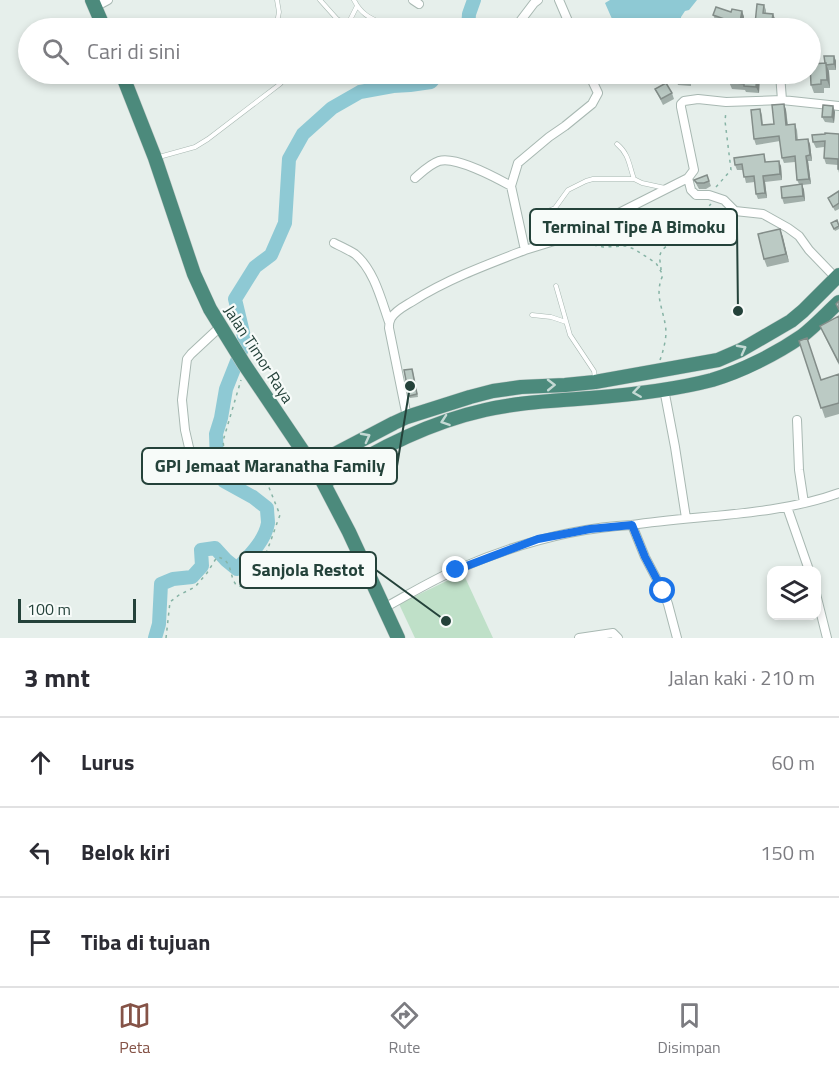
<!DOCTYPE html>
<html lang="id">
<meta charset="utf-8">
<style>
body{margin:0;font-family:"Titillium Web",sans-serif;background:#f2f2f3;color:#2b2b33}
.controls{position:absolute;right:18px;bottom:18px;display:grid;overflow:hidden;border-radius:12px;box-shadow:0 3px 9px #0003}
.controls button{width:54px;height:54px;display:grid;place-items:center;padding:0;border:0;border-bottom:2px solid #e1e1e2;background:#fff;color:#2b2b33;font:30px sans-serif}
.scale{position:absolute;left:18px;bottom:15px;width:118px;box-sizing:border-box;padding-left:6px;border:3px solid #24423a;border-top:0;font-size:16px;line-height:21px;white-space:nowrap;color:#24423a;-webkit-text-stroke:4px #f7fbf9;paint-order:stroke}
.stop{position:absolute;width:18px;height:18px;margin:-14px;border:4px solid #1a73e8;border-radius:50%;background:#fff}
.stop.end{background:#1a73e8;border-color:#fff;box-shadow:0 2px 6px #0008}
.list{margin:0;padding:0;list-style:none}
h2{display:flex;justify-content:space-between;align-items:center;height:78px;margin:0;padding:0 24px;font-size:26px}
h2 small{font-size:20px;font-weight:400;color:#7c7c81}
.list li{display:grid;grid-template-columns:39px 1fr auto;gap:18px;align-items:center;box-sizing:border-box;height:90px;padding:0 24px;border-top:2px solid #e1e1e2}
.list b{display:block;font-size:22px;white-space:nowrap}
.list em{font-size:20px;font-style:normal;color:#7c7c81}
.icon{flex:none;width:33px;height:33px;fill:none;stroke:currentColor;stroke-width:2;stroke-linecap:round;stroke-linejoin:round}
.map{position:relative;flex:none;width:839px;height:638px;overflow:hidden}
.search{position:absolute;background:#fff;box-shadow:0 3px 9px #0003;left:18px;right:18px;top:18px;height:66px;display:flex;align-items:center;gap:15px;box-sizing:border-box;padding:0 21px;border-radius:33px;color:#7c7c81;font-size:22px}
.sheet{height:348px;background:#fff}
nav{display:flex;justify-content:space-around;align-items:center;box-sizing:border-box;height:84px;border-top:2px solid #e1e1e2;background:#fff;font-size:16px;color:#7c7c81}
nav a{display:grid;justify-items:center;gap:3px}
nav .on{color:#855347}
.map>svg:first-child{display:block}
.green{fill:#bfe0c8}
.water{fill:#8ec9d4}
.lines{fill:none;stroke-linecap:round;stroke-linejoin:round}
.river{stroke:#8ec9d4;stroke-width:14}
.service-casing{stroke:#a8b8b2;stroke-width:5}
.minor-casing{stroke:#a8b8b2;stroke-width:10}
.trunk-casing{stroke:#c2cac8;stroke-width:15}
.path{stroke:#86b3a5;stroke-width:1.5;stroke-dasharray:3 4.5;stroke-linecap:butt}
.service{stroke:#fff;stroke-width:4}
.minor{stroke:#fff;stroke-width:8}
.trunk{stroke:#4c8a7c;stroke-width:14}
.wall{fill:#a1aea9}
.shaded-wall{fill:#838d89}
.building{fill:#bbcac4;stroke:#838d89;stroke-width:1.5}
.oneway{stroke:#c4d9d4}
.route{stroke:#1a73e8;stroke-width:8}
.labels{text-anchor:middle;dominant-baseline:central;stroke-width:4.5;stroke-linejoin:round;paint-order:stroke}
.street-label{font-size:16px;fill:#24423a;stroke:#f7fbf9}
.leader{fill:none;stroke:#24423a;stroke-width:2}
.callout-dot{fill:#24423a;stroke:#f7fbf9;stroke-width:2}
.callout{fill:#f7fbf9;stroke:#24423a;stroke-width:2}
.callout-label{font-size:18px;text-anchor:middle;font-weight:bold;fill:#24423a}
</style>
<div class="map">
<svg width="839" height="638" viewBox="0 0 839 638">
<rect width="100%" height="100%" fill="#e6efeb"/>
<path class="green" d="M 463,573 L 493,638 L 415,638 L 399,604 Z"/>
<path class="water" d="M 610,0 L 697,0 L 689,10 L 685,11 L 681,17 L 681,22 L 676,28 L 616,28 L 605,3 Z"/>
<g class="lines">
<path class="river" d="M 468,28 L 469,14 L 474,0
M 155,638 L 159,624 L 161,584 L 173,579 L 192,577 L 202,566 L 201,550 L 215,548 L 226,560 L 237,569 C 249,556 265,541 268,523 C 268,519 267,513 267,508 L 253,497 L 224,481 L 217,462 L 216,434 L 221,418 L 226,389 L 245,341 L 235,299 L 255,267 L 271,255 L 285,223 L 289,159 L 303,134 L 332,108 L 360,92 L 393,86 L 410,85 L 431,82 L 438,74"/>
<defs>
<path id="service" d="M 320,0 L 337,19 L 344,23 L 350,20 L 357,6
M 354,0 C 363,18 375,19 391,28
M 337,19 L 337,28
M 276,28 L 279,12 L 277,0
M 278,74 L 285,79
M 617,144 C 629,154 629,165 634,179 L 642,183 L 665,188
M 159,157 L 195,147 L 208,139 L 280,84 L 289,74
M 541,214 L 555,208 L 568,190 L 586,181 L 593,179 L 634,179
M 556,286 L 570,335 L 594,371 L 595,378
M 532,315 L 551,317 L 566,322"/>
<path id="minor" d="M 413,0 L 419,4
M 559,0 L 571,28
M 95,7 L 108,0
M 515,28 L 534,3 L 538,0
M 589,74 L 598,93 L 592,104 L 565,126 L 549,137 L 518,163 L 511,186 L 525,250 L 564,238 L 589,228 L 688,178 L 694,170 L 681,107 L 681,104 L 684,101 L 698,99 L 726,102 L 782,100
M 780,74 L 782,100 L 839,106
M 415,178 C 422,172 430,164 439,161 C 455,156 495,177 511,186
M 688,178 L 691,190 L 696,195 L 709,195 L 724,200 L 735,211 L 763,214 L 788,228 L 799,236 L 809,250 L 836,278
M 334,243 C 340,246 349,250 355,254 C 374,270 381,299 389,322
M 664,389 L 675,447 L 686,518
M 407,417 L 389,328 C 389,323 389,323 391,318 C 396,310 405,306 413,301 C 448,279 486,265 525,250
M 797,420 L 799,470 L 804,503
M 168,478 L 193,465 L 185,430 L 182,400 L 187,359 L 191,354 L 220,327
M 787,507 L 809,570
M 632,525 L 645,557 L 663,591 L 668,604 L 677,638
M 816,594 L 827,638
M 384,608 C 408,595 432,580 458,569 C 513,545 571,528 632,525 C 698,515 776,516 839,493
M 579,638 L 613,633 L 618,638"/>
<path id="trunk" d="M 92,0 L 104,28
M 122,74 L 155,158 L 194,274 L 210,309 L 244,364 L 302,450 L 314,465 L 349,532 L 398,638
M 314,465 L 394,423 L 407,417 L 470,397 L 493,391 L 521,387 L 565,385 L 595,382 L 718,360 L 741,350 L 791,321 L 803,311 L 839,275
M 324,483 C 374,450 427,423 485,410 C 519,402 555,401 590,398 C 628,395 674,390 712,380 C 742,371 776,354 802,336 C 815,326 827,313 839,302"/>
</defs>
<use href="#service" class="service-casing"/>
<use href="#minor" class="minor-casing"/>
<use href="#trunk" class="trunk-casing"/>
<path class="path" d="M 716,187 L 731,170 L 725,121 L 726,111
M 579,242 L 603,247 L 626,246 L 634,249 L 656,263 L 663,275 C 653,296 665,311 666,332 C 666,340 663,352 660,360
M 661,270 C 661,265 659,259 660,255 C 663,242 690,236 700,229 L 703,212 L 711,204
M 166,638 L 170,602 L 179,595 L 195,587 L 207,573 L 217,557 C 234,560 228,576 237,586 C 243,587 247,586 250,582 C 263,568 273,533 280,515 L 268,485 L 227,472 L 223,441 L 241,380"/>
<use href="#service" class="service"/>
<use href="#minor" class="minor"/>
<use href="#trunk" class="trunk"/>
</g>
<path class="wall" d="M 764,5 L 766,10 L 766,13 L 773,14 L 775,19 L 774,26 L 766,24 L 766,28 L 756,28 L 755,24 Z
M 742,11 L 744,17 L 743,27 L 730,26 L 716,21 L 713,15 Z
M 834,56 L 836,61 L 836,70 L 829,70 L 830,88 L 824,88 L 824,93 L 814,93 L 811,85 L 811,61 L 811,64 L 825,63 Z
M 676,74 L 718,74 L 717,84 L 691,81 L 691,86 L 678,85 L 676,80 Z
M 760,74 L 759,93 L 746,92 L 745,90 L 732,89 L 729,82 Z
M 655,89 L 672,93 L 674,99 L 663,105 Z
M 784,104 L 786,110 L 788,125 L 795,124 L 797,130 L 798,140 L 810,144 L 812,161 L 808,161 L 811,184 L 802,185 L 804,190 L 805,201 L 784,204 L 782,198 L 799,184 L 797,180 L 795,162 L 784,163 L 782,158 L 780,141 L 756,145 L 754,139 L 760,109 L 762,115 L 763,125 L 774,124 Z
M 833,106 L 835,112 L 834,123 L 825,122 L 822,117 Z
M 839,134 L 839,173 L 838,169 L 838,165 L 826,164 L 824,158 L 824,147 L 816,148 L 813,142 Z
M 764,154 L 766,162 L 781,166 L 782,180 L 765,182 L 767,198 L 758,199 L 756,194 L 755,182 L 746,183 L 743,170 L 737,170 L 735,165 Z
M 707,175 L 711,186 L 706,189 L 699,189 L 694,180 Z
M 839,191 L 839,209 L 835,211 L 828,198 Z
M 831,223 L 839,224 L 839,229 L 835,231 Z
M 780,229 L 789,262 L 767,267 L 764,259 Z
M 839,316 L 839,365 L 824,335 L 820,326 Z
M 799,341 L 821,380 L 839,374 L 839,414 L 825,418 Z
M 413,372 L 418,397 L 410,398 L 409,396 Z"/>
<path class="shaded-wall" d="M 742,11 L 744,17 L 742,28 L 739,27 Z
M 773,14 L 775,19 L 774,26 L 772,20 Z
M 764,19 L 766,24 L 766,28 L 764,28 L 763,25 Z
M 834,56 L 836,61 L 836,70 L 834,64 Z
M 826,63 L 829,72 L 830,88 L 827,80 Z
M 715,74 L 718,74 L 717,84 L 715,78 Z
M 757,74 L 760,74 L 759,93 L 756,87 Z
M 784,104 L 786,110 L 788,131 L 786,125 Z
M 833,106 L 835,112 L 834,123 L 832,117 Z
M 808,139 L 810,144 L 812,161 L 810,155 Z
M 806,156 L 808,161 L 811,184 L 809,179 Z
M 779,161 L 781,166 L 782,180 L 780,174 Z
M 763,176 L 765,182 L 767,198 L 765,193 Z
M 802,184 L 804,190 L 805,201 L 803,196 Z
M 780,229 L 783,237 L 789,262 L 786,254 Z"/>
<path class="building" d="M 757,4 L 764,5 L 763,13 L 773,14 L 772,20 L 764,19 L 763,25 L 755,24 Z
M 716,7 L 731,12 L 732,9 L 742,11 L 739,27 L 754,28 L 729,28 L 730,21 L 713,15 Z
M 778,20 L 794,21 L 794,28 L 778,28 Z
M 824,56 L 834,56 L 834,64 L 826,65 L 826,63 L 825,63 Z
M 826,63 L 827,80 L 821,80 L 821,84 L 811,85 L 810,64 Z
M 676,74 L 715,74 L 715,78 L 689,76 L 689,81 L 676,80 Z
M 730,74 L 757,74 L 756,87 L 744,86 L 744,84 L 729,82 Z
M 666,83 L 672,93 L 661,99 L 655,89 Z
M 784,104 L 786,125 L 795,124 L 796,140 L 808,139 L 810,155 L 806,156 L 809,179 L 797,180 L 795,156 L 782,158 L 779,136 L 754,139 L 751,110 L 760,109 L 762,125 L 774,124 L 772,105 Z
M 823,105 L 833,106 L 832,117 L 822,117 Z
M 825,133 L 839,134 L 839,169 L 838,169 L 838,159 L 824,158 L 825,141 L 813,142 L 812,135 L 825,134 Z
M 764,154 L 765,162 L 779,161 L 780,174 L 763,176 L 765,193 L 756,194 L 754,176 L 744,177 L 742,164 L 735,165 L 734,158 Z
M 707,175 L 709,181 L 704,183 L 697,183 L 694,180 Z
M 802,184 L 803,196 L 782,198 L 781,187 Z
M 839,191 L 839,203 L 833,207 L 828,198 Z
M 837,220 L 839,226 L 834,229 L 831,223 Z
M 780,229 L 786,254 L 764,259 L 758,234 Z
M 839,301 L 839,310 L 836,304 Z
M 839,316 L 839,363 L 820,326 Z
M 807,338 L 821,380 L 839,374 L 839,403 L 821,408 L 799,341 Z
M 412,369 L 417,394 L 409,396 L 404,370 Z"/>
<defs><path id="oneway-chevron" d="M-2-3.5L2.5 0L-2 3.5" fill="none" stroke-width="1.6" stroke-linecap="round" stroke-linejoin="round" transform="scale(1.5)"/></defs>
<g class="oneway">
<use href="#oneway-chevron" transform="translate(742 349) rotate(-28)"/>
<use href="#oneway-chevron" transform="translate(551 385) rotate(-1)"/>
<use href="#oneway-chevron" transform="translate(637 392) rotate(172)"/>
<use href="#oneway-chevron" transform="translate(445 421) rotate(161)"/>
<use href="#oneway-chevron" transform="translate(366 437) rotate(-28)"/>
</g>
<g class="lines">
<path class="route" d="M 456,570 L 538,539 L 590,529 L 632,525 L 645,557 L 663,591"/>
</g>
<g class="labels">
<g class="street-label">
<text transform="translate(259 354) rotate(57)">Jalan Timor Raya</text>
</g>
</g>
<path class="leader" d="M738 311L737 227M410 386L397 466M446 621L376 570"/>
<g class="callout-dot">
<circle cx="738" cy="311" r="6"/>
<circle cx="410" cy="386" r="6"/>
<circle cx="446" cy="621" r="6"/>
</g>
<g class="callout">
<rect x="530" y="209" width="207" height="36" rx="6"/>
<rect x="142" y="448" width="255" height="36" rx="6"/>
<rect x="240" y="552" width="136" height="36" rx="6"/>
</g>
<g class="callout-label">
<text x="634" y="233">Terminal Tipe A Bimoku</text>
<text x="270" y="472">GPI Jemaat Maranatha Family</text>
<text x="308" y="576">Sanjola Restot</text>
</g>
</svg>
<div class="controls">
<button><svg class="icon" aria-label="layers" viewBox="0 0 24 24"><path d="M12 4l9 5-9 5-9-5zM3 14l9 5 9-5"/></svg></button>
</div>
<div class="scale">100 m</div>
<div class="stop" style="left:663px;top:591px"></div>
<div class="stop end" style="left:456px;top:570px"></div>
<div class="search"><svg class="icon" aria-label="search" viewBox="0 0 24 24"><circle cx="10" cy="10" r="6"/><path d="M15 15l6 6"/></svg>Cari di sini</div>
</div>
<section class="sheet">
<h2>3 mnt<small>Jalan kaki · 210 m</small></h2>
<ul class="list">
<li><svg class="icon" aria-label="ahead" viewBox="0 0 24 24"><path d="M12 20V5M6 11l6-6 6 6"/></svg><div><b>Lurus</b></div><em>60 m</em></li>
<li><svg class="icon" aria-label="left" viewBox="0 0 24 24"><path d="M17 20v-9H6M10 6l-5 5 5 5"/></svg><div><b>Belok kiri</b></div><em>150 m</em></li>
<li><svg class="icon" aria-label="arrive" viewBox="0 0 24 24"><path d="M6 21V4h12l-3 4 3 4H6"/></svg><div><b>Tiba di tujuan</b></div></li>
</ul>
</section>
<nav>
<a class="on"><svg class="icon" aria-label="map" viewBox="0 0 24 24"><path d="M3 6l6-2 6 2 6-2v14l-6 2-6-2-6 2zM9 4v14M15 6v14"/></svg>Peta</a>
<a><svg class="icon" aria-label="directions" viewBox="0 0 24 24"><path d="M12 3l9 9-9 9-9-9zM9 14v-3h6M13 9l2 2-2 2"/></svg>Rute</a>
<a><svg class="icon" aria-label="saved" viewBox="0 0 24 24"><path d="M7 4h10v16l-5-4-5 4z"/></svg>Disimpan</a>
</nav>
